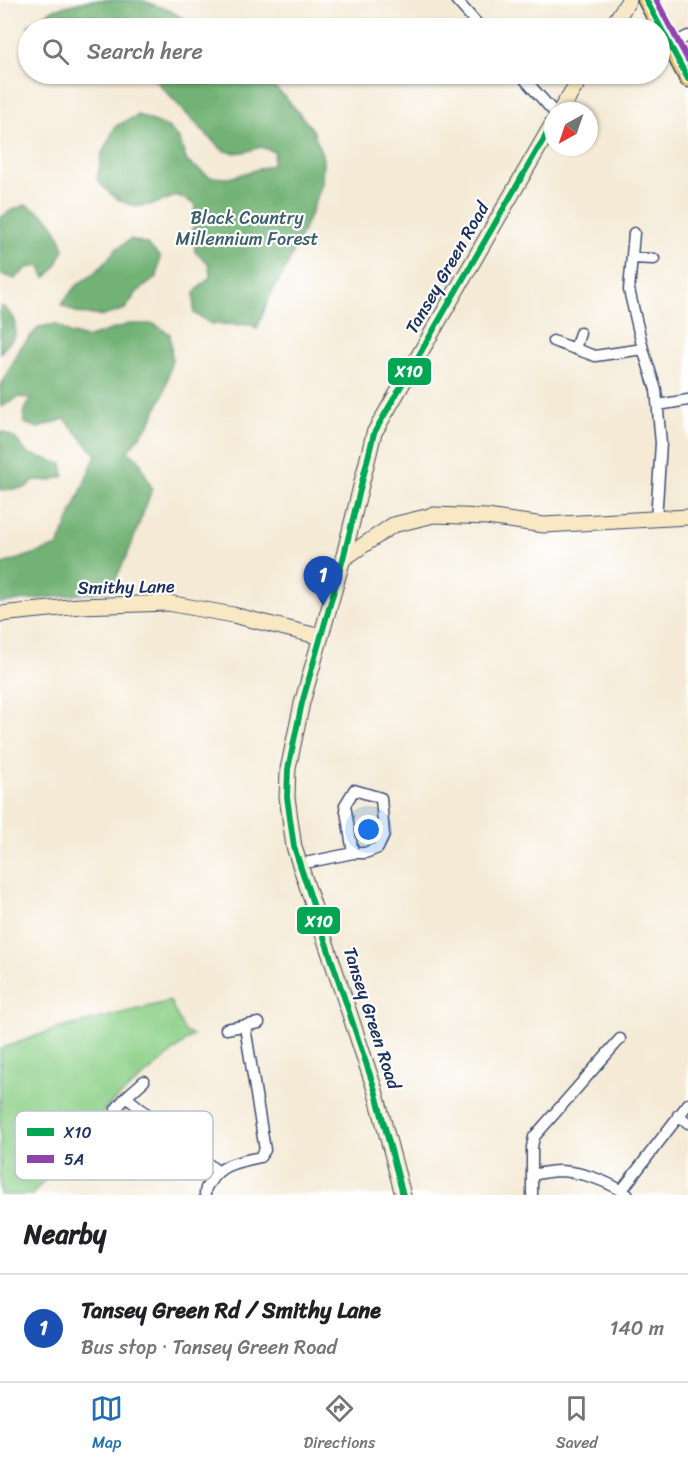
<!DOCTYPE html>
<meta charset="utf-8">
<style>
body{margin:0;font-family:Sriracha,sans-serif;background:#f2f2f2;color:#202124}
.compass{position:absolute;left:544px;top:102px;width:54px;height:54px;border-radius:50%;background:#fff;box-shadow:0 2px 4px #0004;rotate:220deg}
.you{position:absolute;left:369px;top:830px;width:21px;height:21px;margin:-15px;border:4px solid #fff;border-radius:50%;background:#1a73e8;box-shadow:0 0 0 9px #1a73e833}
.badge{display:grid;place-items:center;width:39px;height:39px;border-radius:50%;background:#1f6fb2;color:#fff;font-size:20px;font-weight:700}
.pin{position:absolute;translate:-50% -50px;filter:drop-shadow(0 2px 3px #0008)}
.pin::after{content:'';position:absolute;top:32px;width:21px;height:18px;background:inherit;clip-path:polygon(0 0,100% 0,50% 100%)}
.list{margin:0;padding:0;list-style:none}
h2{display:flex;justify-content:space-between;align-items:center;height:78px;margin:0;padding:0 24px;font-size:26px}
h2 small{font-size:20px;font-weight:400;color:#757577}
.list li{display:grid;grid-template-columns:39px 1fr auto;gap:18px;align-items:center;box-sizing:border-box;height:108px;padding:0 24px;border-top:2px solid #e0e0e0}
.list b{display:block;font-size:22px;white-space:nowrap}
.list p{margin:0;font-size:20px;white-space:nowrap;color:#757577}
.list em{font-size:20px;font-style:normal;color:#757577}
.icon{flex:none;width:33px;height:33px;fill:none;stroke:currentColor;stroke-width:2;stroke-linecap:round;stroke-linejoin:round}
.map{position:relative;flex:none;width:688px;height:1195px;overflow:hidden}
.search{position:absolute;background:#fff;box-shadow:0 2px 4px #0004;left:18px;right:18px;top:18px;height:66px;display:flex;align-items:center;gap:15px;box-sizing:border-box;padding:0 21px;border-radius:33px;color:#757577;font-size:22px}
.sheet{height:186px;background:#fff}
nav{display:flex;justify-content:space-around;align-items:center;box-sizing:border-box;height:84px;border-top:2px solid #e0e0e0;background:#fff;font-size:16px;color:#757577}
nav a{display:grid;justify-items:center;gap:3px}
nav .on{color:#1f6fb2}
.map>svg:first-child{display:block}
.green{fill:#8dd088;stroke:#548073;stroke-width:1.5}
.forest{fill:#72b274;stroke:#467069;stroke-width:1.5}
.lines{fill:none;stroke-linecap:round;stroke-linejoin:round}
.street-casing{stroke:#3c4b70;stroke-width:13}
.secondary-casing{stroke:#3c4b70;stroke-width:17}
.primary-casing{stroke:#3c4b70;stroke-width:19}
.street{stroke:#fff;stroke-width:10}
.secondary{stroke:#f8e8c3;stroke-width:15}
.primary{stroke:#eec569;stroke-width:16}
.bus-1-casing{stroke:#fff;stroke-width:10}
.bus-2-casing{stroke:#fff;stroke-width:10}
.bus-1{stroke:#00a651;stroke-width:6}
.bus-2{stroke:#8e44ad;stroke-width:6}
.labels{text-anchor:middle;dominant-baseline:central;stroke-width:4.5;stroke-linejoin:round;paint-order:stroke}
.park-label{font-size:18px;fill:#3d5f6b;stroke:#fff}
.street-label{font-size:18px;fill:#1b2f5e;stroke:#fff}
.key{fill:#fff;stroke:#bbc1cf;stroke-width:1.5}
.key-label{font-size:16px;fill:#1b2f5e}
.line-badge{stroke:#fff;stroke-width:2}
.badge-label{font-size:16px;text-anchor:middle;font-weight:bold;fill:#fff}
</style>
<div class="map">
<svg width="688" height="1195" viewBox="0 0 688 1195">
<rect width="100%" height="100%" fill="#fff"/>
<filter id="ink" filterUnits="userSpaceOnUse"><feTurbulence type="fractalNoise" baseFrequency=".0167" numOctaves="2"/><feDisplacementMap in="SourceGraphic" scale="12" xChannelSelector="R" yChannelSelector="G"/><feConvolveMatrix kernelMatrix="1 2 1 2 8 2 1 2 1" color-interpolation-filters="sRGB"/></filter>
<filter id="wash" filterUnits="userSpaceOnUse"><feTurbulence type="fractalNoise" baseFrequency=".008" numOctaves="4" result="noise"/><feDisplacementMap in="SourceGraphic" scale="24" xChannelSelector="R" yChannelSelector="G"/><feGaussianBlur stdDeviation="1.35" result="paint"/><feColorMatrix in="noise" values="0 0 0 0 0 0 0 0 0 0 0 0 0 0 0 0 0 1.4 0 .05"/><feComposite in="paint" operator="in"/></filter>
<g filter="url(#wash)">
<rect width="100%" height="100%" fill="#f4ead5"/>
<path class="green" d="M 170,1001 L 185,1032 L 193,1035 L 108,1106 L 32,1195 L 0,1195 L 0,1049 L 53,1030 Z"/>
<path class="forest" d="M 90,0 L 141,0 L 171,11 L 199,28 L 29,28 L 28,26 L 54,9 Z
M 150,74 L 260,74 L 286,98 L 313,130 L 323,158 L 322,184 L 311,213 L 287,266 L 269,298 L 257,329 L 252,325 L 211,324 L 194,313 L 194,293 L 210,277 L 209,264 L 195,252 L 193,229 L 195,204 L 177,195 C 143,212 122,211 97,179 L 102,153 L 116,126 L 138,115 L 168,127 L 180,140 L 187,162 L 210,177 L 229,178 L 272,165 L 275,152 L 261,147 C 248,151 239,155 225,151 C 217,148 159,84 150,74 Z
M 26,205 C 50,216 56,224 64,249 L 55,268 L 45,278 L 39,266 L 27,268 L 15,279 L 0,274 L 0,218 L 12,210 Z
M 131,239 L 147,244 L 160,257 L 157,277 L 137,292 L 125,309 L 103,316 L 78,313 L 61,305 L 74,288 L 101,267 L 116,249 Z
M 0,306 L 5,308 L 15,320 L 15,336 L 0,353 Z
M 56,324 L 69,333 L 86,338 L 129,324 L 154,324 L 170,334 L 172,359 L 164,393 L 150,423 L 127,452 L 138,458 L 152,489 L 129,551 L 110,591 L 0,603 L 0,565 L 58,546 L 96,455 L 65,419 L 38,428 L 24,423 L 24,413 L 31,398 L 19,397 L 1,407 L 0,387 L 21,347 L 39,327 Z
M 0,431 L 15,438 L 27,453 L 62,464 L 64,476 L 49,481 L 35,480 L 25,488 L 0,490 Z"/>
</g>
<g filter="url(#ink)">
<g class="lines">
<defs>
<path id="street" d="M 456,0 L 481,28
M 669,46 L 688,36
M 520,74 L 553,111
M 634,233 L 629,290 L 643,349 L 656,390 L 661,443 L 656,520
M 632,258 L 654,259
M 553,341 L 595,356 L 643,349
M 575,349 L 580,333
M 658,405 L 688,400
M 300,864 L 353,853 L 365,853 L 378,848 L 384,835 L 381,798 L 354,790 L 345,805 L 353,853
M 226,1029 L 259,1023
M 126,1097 L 217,1171
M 116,1109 L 126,1097 L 144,1081
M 678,1115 L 688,1123
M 532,1175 C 541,1173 551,1171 560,1171 C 583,1172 610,1182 628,1195
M 622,1190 L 688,1104
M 205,1195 C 205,1189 206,1187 210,1182 C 221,1163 240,1162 260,1157 L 265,1150 L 245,1027
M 532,1195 L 532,1147 L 534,1137 L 620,1039"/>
<path id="secondary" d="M 611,28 L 629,0
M 560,111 L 583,74
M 343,559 L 393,525 L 434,515 L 487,517 L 544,525 L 688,517
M 0,614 L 80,606 L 168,603 L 233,615 L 321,637
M 403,1195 L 375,1090 L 294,847 L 287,797 L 288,769 L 302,703 L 343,559 L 374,433 L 553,123"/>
<path id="primary" d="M 646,0 L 688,79"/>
</defs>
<use href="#street" class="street-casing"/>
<use href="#secondary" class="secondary-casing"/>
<use href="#primary" class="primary-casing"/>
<use href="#street" class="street"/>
<use href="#secondary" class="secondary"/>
<use href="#primary" class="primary"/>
<defs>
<path id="bus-1" d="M 646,0 L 688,79
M 403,1195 L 375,1090 L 294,847 L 287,797 L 288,769 L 302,703 L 343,559 L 374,433 L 553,123"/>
<path id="bus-2" d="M 656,0 L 688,60"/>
</defs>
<use href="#bus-1" class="bus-1-casing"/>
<use href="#bus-2" class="bus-2-casing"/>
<use href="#bus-1" class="bus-1"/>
<use href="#bus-2" class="bus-2"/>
</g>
</g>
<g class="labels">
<g class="park-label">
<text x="247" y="218">Black Country<tspan x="247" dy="21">Millennium Forest</tspan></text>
</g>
<g class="street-label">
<text transform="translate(447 268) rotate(-60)">Tansey Green Road</text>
<text transform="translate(126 587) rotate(-1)">Smithy Lane</text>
<text transform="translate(372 1018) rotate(72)">Tansey Green Road</text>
</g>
</g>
<rect x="15" y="1111" width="198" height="69" rx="9" class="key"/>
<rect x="27" y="1128" width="27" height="8" fill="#00a651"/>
<rect x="27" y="1155" width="27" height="8" fill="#8e44ad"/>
<g class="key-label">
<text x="64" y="1138">X10</text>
<text x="64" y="1165">5A</text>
</g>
<g class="line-badge">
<rect x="387" y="357" width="45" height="29" rx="6" fill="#00a651"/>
<rect x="296" y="906" width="45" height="29" rx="6" fill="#00a651"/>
</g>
<g class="badge-label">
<text x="409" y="377">X10</text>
<text x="319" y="927">X10</text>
</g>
</svg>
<svg class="compass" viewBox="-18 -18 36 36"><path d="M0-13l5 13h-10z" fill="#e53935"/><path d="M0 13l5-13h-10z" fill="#757577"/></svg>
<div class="you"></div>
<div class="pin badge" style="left:323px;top:606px;background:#1a4fb4">1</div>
<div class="search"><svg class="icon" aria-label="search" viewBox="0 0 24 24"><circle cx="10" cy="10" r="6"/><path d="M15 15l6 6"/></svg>Search here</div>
</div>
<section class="sheet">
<h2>Nearby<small></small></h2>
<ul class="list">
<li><span class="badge" style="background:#1a4fb4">1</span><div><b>Tansey Green Rd / Smithy Lane</b><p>Bus stop · Tansey Green Road</p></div><em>140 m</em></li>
</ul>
</section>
<nav>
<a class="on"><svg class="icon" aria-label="map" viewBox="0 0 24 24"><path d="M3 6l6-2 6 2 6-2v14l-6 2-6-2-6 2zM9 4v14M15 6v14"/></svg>Map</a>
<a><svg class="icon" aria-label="directions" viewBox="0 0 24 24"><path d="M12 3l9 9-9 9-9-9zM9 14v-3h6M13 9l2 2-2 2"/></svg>Directions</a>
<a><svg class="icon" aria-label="saved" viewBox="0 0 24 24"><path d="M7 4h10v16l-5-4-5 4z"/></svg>Saved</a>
</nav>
